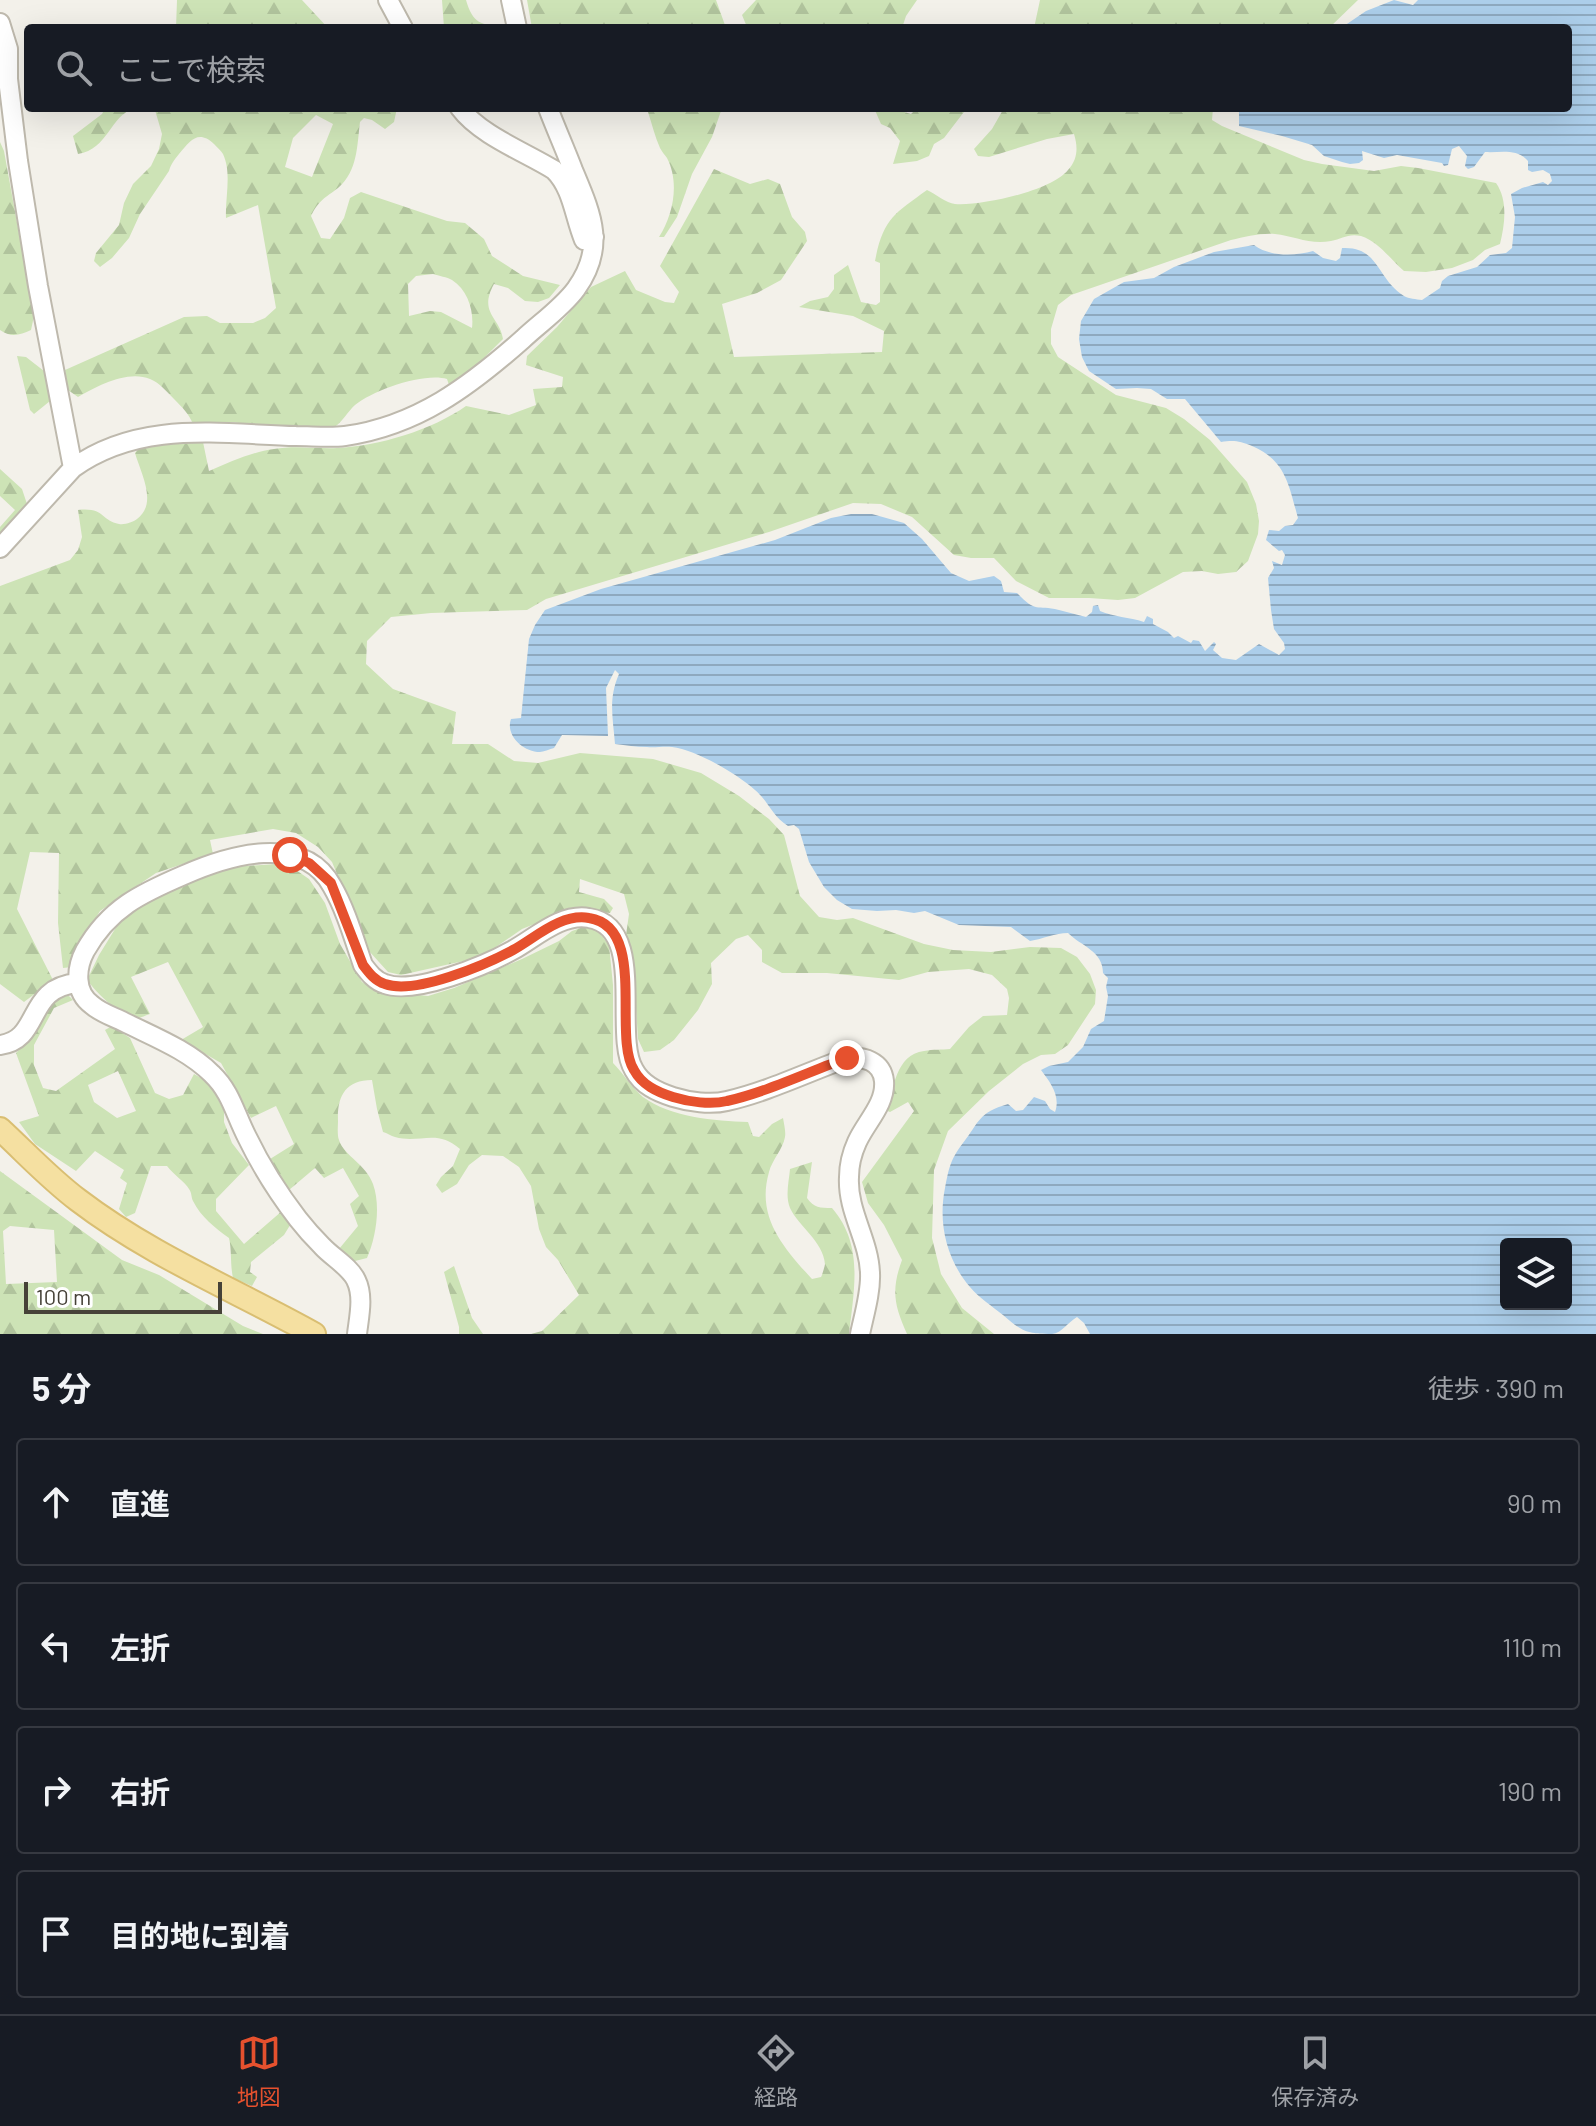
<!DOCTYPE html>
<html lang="ja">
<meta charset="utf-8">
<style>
body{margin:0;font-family:Barlow,"Noto Sans JP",sans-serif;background:#20242c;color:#f1f3f6}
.controls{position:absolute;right:24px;bottom:24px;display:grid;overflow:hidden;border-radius:8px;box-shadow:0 8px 32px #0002}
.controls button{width:72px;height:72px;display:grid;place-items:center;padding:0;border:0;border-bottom:2px solid #363941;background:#171b24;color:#f1f3f6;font:40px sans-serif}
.scale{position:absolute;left:24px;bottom:20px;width:198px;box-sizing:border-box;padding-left:8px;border:4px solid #464238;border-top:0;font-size:22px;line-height:28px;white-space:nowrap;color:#464238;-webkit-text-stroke:6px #fff;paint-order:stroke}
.stop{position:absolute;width:24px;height:24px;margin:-18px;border:6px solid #e6512e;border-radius:50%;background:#fff}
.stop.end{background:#e6512e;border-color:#fff;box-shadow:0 2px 8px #0008}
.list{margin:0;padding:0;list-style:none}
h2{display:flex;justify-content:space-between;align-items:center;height:104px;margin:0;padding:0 32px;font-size:34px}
h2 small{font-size:26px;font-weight:400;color:#9ea1a6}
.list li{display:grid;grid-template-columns:52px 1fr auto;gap:24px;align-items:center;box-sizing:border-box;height:128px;margin:0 16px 16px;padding:0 16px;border:2px solid #363941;border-radius:8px}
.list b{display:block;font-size:30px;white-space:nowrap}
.list em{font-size:26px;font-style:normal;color:#9ea1a6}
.icon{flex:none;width:44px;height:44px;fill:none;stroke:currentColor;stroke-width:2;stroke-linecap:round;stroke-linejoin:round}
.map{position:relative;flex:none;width:1596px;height:1334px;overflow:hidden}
.search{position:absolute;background:#171b24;box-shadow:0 8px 32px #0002;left:24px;right:24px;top:24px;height:88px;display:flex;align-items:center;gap:20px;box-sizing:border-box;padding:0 28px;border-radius:8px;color:#9ea1a6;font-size:30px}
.sheet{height:680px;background:#171b24}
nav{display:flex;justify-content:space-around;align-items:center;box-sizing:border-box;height:112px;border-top:2px solid #363941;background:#171b24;font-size:22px;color:#9ea1a6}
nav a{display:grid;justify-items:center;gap:4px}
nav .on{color:#e6512e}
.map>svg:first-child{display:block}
.forest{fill:url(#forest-firs);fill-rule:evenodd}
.water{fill:url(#water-rules);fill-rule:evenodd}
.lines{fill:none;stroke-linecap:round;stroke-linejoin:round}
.minor-casing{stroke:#beb9ad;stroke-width:22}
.major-casing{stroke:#d9be72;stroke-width:26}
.minor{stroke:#fff;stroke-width:18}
.major{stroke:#f5e0a1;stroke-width:22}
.route{stroke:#e6512e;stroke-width:10}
</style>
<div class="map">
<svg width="1596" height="1334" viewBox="0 0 1596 1334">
<defs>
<pattern id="forest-firs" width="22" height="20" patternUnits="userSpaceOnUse" patternTransform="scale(2)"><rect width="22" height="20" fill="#cde3b6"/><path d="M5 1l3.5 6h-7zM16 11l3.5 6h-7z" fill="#b1c49d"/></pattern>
<pattern id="water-rules" width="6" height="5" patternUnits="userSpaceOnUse" patternTransform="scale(2)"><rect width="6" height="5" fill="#acceea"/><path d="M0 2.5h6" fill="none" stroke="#8ea9bf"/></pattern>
</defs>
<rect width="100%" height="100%" fill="#f3f1ea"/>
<path class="forest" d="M 177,0 L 302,0 L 328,28 L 176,28 Z
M 442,0 L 466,0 C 473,24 481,25 504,26 L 505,28 L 444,28 Z
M 527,0 L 716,0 L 726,28 L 532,28 Z
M 756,0 L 917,0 L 906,16 L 902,28 L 779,28 L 773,25 L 747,27 L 742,15 Z
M 1040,0 L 1358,0 L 1329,28 L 1034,28 Z
M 105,108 L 135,108 C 109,116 109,149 78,154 L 73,136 L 102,114 Z
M 151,108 L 397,108 L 394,122 L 385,129 L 372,120 L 364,118 L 360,122 C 357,145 358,171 338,188 C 325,198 319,200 311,216 L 321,238 L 330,239 L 344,218 L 350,198 L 361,192 L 447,221 L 465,223 L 484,239 L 492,256 L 523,276 L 560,285 L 549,298 L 538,302 L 525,301 L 508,288 L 494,284 C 478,313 500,317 503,339 L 473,369 L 449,385 L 447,379 C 425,372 373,390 355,405 C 348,411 342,423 334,427 C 315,436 253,424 230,422 C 218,422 205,424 193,424 C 189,414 182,407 174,399 C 167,392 160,383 150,379 C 127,370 98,386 78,397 L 68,390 L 65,370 L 184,317 L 207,316 L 220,323 L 253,323 L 265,318 L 276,308 L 258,205 L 226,218 C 225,197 232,173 223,154 C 221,151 217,147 214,144 C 198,129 190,141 179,154 C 174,160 171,164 169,171 L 140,214 L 129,238 L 112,258 L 100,267 L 94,261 L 96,253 L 119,225 L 124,203 L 133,184 L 151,166 L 159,149 L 162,134 L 155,110 ZM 316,115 L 333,124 L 312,177 L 285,167 L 293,138 ZM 433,274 C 439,276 447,277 452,280 C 468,290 474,311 472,328 L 441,312 L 430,311 L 409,316 L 408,284 L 416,276 Z
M 644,108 L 722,108 L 712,137 L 692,174 L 677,217 L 664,237 L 659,237 C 673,215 680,183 667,158 C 665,155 662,152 660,148 C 655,137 652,124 648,112 Z
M 874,108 L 900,108 L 901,111 L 911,114 L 917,108 L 967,108 L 944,138 L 934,144 L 929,156 L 917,161 L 893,164 L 900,141 L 890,128 L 881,124 Z
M 1004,108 L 1213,108 L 1212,120 L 1222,126 L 1304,160 L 1322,164 L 1374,171 L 1401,166 L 1418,168 L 1496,183 C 1508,200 1505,224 1500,244 L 1485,250 L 1473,260 L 1452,268 L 1426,272 L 1404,271 C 1390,259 1379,242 1361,236 C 1348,233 1342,239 1331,241 C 1310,245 1294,236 1275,234 C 1260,233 1245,237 1231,240 L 1071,295 L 1058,305 L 1051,329 L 1051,344 L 1058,357 L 1116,395 L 1166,408 L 1184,419 L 1210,440 L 1247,482 L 1256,504 L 1259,521 L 1258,534 L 1248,561 L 1236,572 L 1218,574 L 1202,571 L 1183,572 L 1135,598 L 1118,600 L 1089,598 L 1049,598 L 1016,581 L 994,558 L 971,558 L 954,555 L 912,517 L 881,504 L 853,503 L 769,532 L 546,599 L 527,610 L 431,613 L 391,617 L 367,641 L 366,664 L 393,689 L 456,712 L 452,744 L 488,744 L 514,761 L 538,763 L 580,753 L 653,759 L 701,773 L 739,796 L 769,819 L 784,835 L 800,896 L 819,917 L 837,920 L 853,918 L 924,944 L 953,950 L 991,952 L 1030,947 L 1061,948 L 1077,957 L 1090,974 L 1096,990 L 1095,1004 L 1068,1045 L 1055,1054 L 1041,1055 L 1023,1064 L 989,1091 L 948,1131 L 934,1170 L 932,1238 L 941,1274 L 962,1308 L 994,1334 L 907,1334 C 894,1305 891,1290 902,1260 L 884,1225 L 868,1203 L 862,1182 L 914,1111 L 908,1102 L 890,1112 L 885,1110 C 895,1088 895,1055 924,1051 C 933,1049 942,1050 950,1049 L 969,1027 L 983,1016 L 1007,1015 L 1009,998 L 1007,989 L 992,975 L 969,969 L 928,972 L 899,980 L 827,973 L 782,973 L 762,962 L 762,950 L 748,935 L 736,939 L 711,963 L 712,984 L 698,1010 L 674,1040 L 660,1050 L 644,1052 L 638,1039 L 635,992 L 625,942 L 629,914 L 624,894 L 580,879 L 579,892 L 604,899 L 613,908 L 610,913 L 572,909 L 522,929 L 493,949 L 468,960 L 401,975 L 388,972 L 369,951 L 332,862 L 318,847 L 296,833 L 273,829 L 210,840 L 213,854 L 156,873 L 100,911 L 82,941 L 72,967 L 63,968 L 58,923 L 59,853 L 30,852 L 17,909 L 53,980 L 24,1002 L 0,984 L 0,586 L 70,560 L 78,550 L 82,537 L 78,510 C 105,507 101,521 119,524 C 125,525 133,522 137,519 C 158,503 141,474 135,453 L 140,447 L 195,441 L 203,442 L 209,471 C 230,462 252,452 274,449 C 295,445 317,449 337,448 C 379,446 432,430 466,406 L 509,415 L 536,405 L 533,389 L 562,387 L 563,377 L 526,365 L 527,356 L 557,327 L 591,287 L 625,271 L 636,290 L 665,302 L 674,303 L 679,292 L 660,266 L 714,169 L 750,184 L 768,179 L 780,184 L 792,217 L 805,232 L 807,241 L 781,280 L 757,293 L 722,304 L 734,357 L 882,352 L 884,331 L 853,316 L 799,307 L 810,301 L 828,297 L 834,289 L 834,275 L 848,265 L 861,302 L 876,305 L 880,302 L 880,263 L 875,261 C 883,219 894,214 927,190 C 936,194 946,203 955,204 C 982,206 1051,191 1068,170 C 1078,159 1078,147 1074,134 L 1047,139 L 989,157 L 978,156 L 974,149 L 992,129 Z
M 0,142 L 4,151 L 34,316 L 31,330 C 20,335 11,338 0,330 Z
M 17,356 L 26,357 L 44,371 L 50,401 L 34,414 L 30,410 Z
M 0,469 L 22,489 L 27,504 L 0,535 L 0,527 L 15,510 L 0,496 Z
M 277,864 L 296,870 L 309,879 L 325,903 L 340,944 L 362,982 L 375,990 L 428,996 L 454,988 L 522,959 L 559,941 L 572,931 L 586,926 L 597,930 L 609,945 L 613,985 L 613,1063 C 623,1073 632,1088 643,1097 C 670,1117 715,1121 748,1122 L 753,1136 L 759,1137 L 772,1124 L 783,1118 C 784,1124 786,1132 785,1137 C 783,1149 772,1160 769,1172 C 756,1217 783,1247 812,1279 L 821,1277 C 822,1276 825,1265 825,1264 C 823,1241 799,1227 790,1208 C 785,1196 789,1181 790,1169 L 812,1162 L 807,1198 C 814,1208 820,1208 832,1208 C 864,1245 854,1289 849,1334 L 531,1334 L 542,1331 L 579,1295 L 558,1260 L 546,1247 L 539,1229 L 531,1186 L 519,1167 L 503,1156 L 482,1155 L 469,1165 L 457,1184 L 442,1193 L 436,1185 L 441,1177 L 453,1166 L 460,1149 C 437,1128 420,1144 395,1137 C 391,1136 387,1133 383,1132 L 377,1109 L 372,1080 C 345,1080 337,1097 338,1121 C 338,1126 337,1135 339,1140 C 344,1156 366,1164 373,1184 C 381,1206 376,1238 367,1258 L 351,1262 L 339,1249 L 358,1226 L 350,1204 L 359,1196 L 343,1168 L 324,1178 L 315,1168 L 289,1190 L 270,1159 L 294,1144 L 276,1106 L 251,1118 L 221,1063 L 181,1040 L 203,1027 L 168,962 L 131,977 L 150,1014 C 146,1015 141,1018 137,1018 C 119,1016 97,993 87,980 L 99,955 L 120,921 L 138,908 L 166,892 L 231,867 Z
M 62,989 L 73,1000 L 54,1008 L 34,1045 L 34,1065 L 43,1088 L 56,1091 L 115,1049 L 105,1030 L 112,1026 L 130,1038 L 155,1093 L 169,1099 L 183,1095 L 194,1074 L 210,1083 L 224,1111 L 224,1122 L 232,1143 L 249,1165 L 216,1199 L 216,1211 L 244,1244 L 282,1211 L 292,1222 L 284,1235 L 251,1262 L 250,1272 L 257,1277 L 252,1286 L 233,1278 C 230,1264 232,1251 229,1238 C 215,1228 201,1217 193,1201 C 191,1197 192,1193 189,1189 C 185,1182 173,1174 167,1166 L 151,1166 L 135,1213 L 126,1217 L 119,1209 L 127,1183 L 120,1178 L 124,1170 L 95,1151 L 76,1171 L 35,1144 L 19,1122 L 39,1116 L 16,1053 L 28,1040 L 47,1002 ZM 118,1071 L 136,1111 L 117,1118 L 94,1102 L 88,1085 Z
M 0,1171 L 122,1260 L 159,1275 L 243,1326 L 263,1334 L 0,1334 ZM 10,1226 L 54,1230 L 57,1282 L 6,1284 L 3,1231 Z
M 454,1266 L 472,1318 L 483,1334 L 459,1334 L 459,1327 L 444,1272 Z"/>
<path class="water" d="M 1394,0 L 1413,5 L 1418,0 L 1596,0 L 1596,1334 L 1090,1334 L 1084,1323 L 1077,1317 C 1068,1322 1062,1333 1052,1334 C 1025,1334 1022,1331 1003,1315 C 992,1306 979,1298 970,1287 C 946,1259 938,1223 945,1188 C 949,1168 950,1160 963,1143 C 980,1121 978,1113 1008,1104 L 1016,1111 L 1023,1110 L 1034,1097 L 1045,1101 L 1050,1109 L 1055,1112 C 1061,1096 1050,1082 1041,1070 L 1049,1066 L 1068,1062 L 1083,1047 L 1091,1029 L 1104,1021 L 1108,996 L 1106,987 L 1108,978 L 1103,973 C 1103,951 1081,946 1068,933 C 1055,933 1043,939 1030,941 L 1011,927 L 959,925 L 925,911 L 914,913 L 896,910 L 877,911 L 852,909 L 837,900 L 824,887 L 809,862 L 799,829 L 794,825 L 788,826 C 772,816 769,802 755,790 C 736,773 696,750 672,747 C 663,746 655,748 647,747 C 636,747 626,745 615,744 C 613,718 608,699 619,674 L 615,670 L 606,688 L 608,736 L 562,735 L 554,748 C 550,749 543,752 540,752 C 523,752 505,735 511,719 L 521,718 L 529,639 L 535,625 L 545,610 L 601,589 L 775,540 L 831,518 L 851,514 L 872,514 L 904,523 L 922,539 L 951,573 L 969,581 L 994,576 L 1001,581 L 1004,592 L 1017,593 C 1037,614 1036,604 1059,610 C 1068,612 1077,615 1086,617 L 1092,612 L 1093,606 L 1098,605 L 1100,611 C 1114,617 1129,617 1144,622 L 1147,616 L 1153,619 L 1153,624 L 1168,632 L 1174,638 L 1178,636 L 1191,643 L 1193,640 L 1199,641 L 1205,651 L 1214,642 L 1216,644 L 1213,650 L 1222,658 L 1236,660 L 1259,644 L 1279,655 L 1285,649 L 1284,643 L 1274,629 L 1271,610 L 1268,578 L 1274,568 L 1272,561 L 1282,565 L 1285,555 L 1282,550 L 1279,551 L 1266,540 L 1269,530 L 1279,531 L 1285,526 L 1293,525 L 1298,518 C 1289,486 1286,460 1252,446 C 1240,441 1234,440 1221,442 L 1185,399 L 1167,399 L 1151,389 L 1137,388 L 1116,389 L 1089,371 L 1082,357 L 1079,339 L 1081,321 L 1094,299 L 1124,282 L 1154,278 L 1174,267 L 1214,252 L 1254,245 C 1270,257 1295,256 1313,251 L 1323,258 L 1336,261 L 1340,258 L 1342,248 C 1379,246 1376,278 1404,296 C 1409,299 1416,299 1422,300 L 1440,288 L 1442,281 L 1448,276 L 1477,267 L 1490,255 L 1506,253 L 1512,248 L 1515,217 L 1511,194 L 1522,188 L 1543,182 L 1548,185 L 1552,181 L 1550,174 L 1543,170 L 1532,172 L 1528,170 L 1528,161 C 1517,148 1501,153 1485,152 L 1474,167 L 1468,169 L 1465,166 L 1467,156 L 1459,146 L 1452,149 L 1448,165 L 1444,166 L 1442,163 L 1397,155 L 1384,158 L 1362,151 L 1363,160 L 1359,163 L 1350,164 L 1342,162 L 1324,156 L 1312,145 L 1282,136 L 1239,126 L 1239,108 L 1568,108 L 1568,28 L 1341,28 L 1366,11 ZM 1506,1244 L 1566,1244 L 1566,1304 L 1506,1304 Z"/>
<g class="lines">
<defs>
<path id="minor" d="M 388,0 L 403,28
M 511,0 L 517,28
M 0,23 L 8,49 L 8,79 L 18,161 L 38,286 L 73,468
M 460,108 C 480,135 525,152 554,170 C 573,189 574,216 584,240 L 594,237
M 0,548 L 73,468 C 140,420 219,434 296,436 C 312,436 329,438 345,436 C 417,426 470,386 523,339 C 540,323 562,308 576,289 C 607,246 591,213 573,170 C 565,149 556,129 548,108
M 0,1045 C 42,1040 25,987 78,983
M 357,1334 C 359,1317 364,1296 356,1280 C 350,1267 332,1257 322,1246 C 314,1238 305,1228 298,1219 C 278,1193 261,1166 247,1137 C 235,1114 231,1092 212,1074 C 188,1050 154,1037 124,1022 C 114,1017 101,1013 92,1005 C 74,992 76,968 85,951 C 109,908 142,893 184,875 C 227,856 303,832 332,886 C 346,910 354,939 363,965 C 369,973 375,981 385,984 C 415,995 486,965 513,950 C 535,938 561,913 589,918 C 648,927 612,1034 634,1070 C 642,1085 657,1092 673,1097 C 689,1102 711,1105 727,1101 C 767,1092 808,1072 847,1058 C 863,1056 882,1061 884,1081 C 886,1104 866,1122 857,1142 C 852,1153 849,1165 849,1177 C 847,1211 869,1240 870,1273 C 871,1292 864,1315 860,1334"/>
<path id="major" d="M 0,1129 C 26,1153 50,1179 78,1200 C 150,1255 235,1290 314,1334"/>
</defs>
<use href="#minor" class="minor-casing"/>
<use href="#major" class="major-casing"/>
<use href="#minor" class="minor"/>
<use href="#major" class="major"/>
</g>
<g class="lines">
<path class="route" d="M 290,855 L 309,863 L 331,883 L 363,965 C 369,973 375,981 385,984 C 415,995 485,965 513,950 C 535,938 561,913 589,918 C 648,927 612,1035 634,1070 C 642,1085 657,1092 673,1097 C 689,1102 711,1105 727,1101 C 767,1092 808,1072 847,1058"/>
</g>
</svg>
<div class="controls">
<button><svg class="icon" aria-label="layers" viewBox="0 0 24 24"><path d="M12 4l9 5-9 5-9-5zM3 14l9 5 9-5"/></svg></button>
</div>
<div class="scale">100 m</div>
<div class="stop" style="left:290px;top:855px"></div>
<div class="stop end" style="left:847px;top:1058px"></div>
<div class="search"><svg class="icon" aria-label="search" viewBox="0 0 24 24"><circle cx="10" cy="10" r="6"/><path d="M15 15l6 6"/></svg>ここで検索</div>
</div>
<section class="sheet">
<h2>5 分<small>徒歩 · 390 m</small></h2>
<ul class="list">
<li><svg class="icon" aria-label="ahead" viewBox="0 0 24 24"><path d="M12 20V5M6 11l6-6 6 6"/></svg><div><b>直進</b></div><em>90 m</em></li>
<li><svg class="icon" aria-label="left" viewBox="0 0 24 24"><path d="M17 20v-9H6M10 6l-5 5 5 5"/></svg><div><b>左折</b></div><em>110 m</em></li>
<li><svg class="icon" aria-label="right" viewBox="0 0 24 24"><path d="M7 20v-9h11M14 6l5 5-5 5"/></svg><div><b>右折</b></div><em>190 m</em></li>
<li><svg class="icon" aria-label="arrive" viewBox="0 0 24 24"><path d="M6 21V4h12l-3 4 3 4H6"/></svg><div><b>目的地に到着</b></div></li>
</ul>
</section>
<nav>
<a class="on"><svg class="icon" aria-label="map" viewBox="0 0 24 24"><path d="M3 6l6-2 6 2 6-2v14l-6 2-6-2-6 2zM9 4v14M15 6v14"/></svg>地図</a>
<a><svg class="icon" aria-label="directions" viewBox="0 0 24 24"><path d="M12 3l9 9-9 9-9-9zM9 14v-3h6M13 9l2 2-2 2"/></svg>経路</a>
<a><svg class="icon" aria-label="saved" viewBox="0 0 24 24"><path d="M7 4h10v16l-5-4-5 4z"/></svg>保存済み</a>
</nav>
